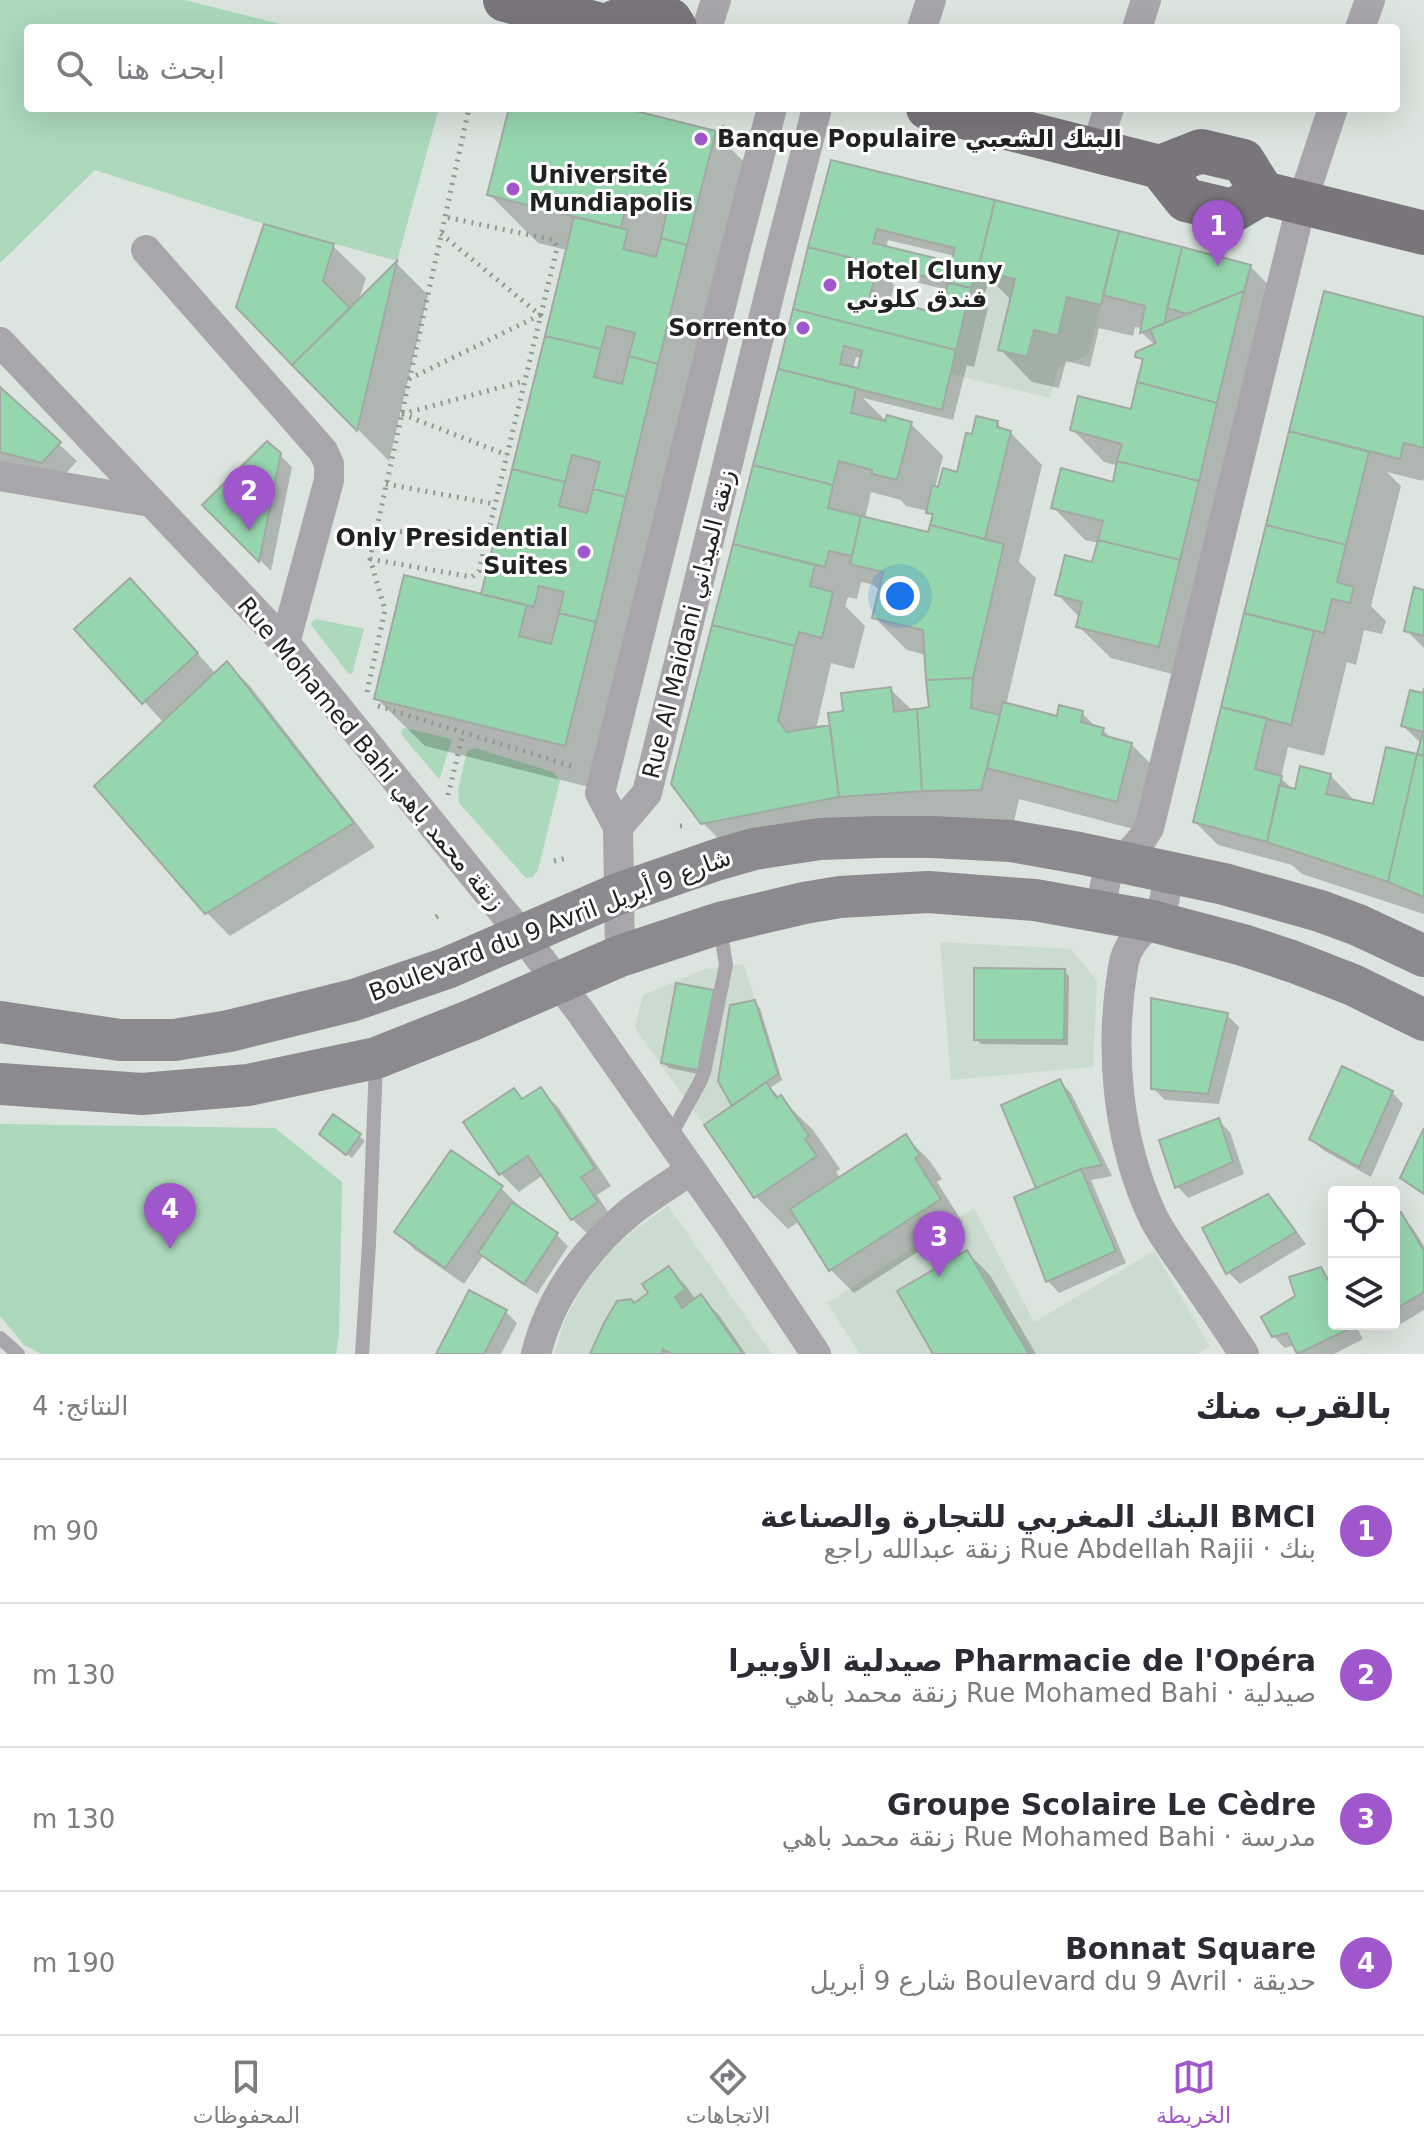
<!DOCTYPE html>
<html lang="ar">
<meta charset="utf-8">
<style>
body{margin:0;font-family:"DejaVu Sans",Vazirmatn,sans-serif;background:#f7f7f7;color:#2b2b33;direction:rtl}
.controls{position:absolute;right:24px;bottom:24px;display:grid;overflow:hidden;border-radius:8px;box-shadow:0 8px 32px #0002}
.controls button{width:72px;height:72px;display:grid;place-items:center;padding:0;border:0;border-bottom:2px solid #e1e1e2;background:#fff;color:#2b2b33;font:40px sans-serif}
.you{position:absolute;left:900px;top:596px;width:28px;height:28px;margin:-20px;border:6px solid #fff;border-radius:50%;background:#1a73e8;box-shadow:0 0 0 12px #1a73e833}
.badge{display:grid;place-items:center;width:52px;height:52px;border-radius:50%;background:#a057cb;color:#fff;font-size:26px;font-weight:700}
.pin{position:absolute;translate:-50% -66px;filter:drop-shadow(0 2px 4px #0008)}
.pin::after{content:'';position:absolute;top:42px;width:28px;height:24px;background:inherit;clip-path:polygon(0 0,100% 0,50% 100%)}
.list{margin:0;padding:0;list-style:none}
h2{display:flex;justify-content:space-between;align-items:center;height:104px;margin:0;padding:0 32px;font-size:34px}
h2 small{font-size:26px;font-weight:400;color:#7c7c81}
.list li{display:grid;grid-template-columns:52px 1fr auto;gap:24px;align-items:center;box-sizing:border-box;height:144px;padding:0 32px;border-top:2px solid #e1e1e2}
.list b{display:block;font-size:30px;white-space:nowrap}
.list p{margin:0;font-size:26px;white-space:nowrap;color:#7c7c81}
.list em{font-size:26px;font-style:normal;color:#7c7c81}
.icon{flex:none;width:44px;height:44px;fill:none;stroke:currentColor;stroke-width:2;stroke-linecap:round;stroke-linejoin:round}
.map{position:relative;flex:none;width:1424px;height:1354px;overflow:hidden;direction:ltr}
.search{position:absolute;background:#fff;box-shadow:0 8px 32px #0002;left:24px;right:24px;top:24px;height:88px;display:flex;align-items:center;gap:20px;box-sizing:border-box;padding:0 28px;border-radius:8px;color:#7c7c81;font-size:30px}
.sheet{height:680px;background:#fff}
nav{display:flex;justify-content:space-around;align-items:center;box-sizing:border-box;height:112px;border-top:2px solid #e1e1e2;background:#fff;font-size:22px;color:#7c7c81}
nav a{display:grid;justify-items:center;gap:4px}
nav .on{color:#a057cb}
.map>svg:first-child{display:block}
.built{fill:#cbdbd0}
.green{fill:#acd8bb}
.shadow{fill:#0003;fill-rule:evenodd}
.building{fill:#96d6ae;stroke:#a0a9a3;stroke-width:2;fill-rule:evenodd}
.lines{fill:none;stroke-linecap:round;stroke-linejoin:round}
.path{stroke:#919893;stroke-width:5;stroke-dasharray:2 6;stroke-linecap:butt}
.lane{stroke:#a8a6aa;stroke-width:14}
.street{stroke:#a8a6aa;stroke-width:30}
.secondary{stroke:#8d8a8f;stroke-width:42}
.primary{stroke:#79757b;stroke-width:44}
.poi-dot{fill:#a057cb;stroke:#fff;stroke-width:3}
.labels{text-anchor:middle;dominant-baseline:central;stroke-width:6;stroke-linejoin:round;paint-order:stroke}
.poi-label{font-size:24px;font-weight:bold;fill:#1f2220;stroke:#fff;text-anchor:start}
.street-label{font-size:24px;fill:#1f2220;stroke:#fff}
</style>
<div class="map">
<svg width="1424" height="1354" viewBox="0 0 1424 1354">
<rect width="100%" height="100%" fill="#dbe4de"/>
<path class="built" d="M 1119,231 L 1089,355 L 1058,367 L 1050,398 L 951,374 L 971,288 L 978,270 Z
M 940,942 L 1071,949 L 1097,981 L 1093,1067 L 951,1080 Z
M 744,964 L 778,1074 L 704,1125 L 635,1028 L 643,995 L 702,970 Z
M 668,1206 L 772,1354 L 554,1354 L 565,1320 L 587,1278 L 608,1254 L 631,1233 Z
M 974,1208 L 1034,1322 L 1154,1251 L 1210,1346 L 1197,1354 L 860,1354 L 827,1303 Z"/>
<path class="green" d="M 0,0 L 185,0 L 296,28 L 28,28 L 28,108 L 439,108 L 397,261 L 264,224 L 95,170 L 0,263 Z
M 316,619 L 364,629 L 352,674 L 348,673 L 312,626 L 311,623 Z
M 405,728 L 452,739 L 440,778 L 438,778 L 401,734 L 402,729 Z
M 475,748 L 553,772 L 560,781 L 538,870 L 533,877 L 526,878 L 459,803 L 458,790 L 467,751 Z
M 0,1124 L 275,1128 L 342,1182 L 339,1336 L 336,1354 L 41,1354 L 24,1345 L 0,1316 Z"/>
<path class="shadow" d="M 511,108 L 615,108 L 715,133 L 763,181 L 613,793 L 425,746 L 376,698 L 483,596 L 567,250 L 538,243 L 490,195 Z
M 833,162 L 1250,266 L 1282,299 L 1191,679 L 1111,658 L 1078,626 L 1080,618 L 1057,594 L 1093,564 L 1099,543 L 1085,540 L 1053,507 L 1114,484 L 1119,466 L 1104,462 L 1072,429 L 1132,412 L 1144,363 L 1137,356 L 1156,346 L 1142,333 L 1143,328 L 1135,327 L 1133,336 L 1099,328 L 1090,367 L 1066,361 L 1059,388 L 1032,382 L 1000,349 L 1012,301 L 990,279 L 982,301 L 988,308 L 974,367 L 967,365 L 953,420 L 863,398 L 887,422 L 911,424 L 943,456 L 935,488 L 940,489 L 958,474 L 974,437 L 997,423 L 1005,431 L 1010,432 L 1042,465 L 1019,562 L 1036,578 L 1006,705 L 1058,719 L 1082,713 L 1098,729 L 1103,730 L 1113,740 L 1131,744 L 1164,777 L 1149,833 L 1019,799 L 1014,822 L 736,856 L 703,823 L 674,784 L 794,311 L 816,252 L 810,247 ZM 888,240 L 955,256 L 953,264 L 886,248 ZM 883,274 L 948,290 L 942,316 L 890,303 L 894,285 ZM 856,357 L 862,359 L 860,370 L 853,369 ZM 871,492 L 901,500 L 906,506 L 928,511 L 934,518 L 930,535 L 865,519 ZM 861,582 L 874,585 L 881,592 L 875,618 L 907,650 L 926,655 L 932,709 L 913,711 L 890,689 L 846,713 L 832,727 L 816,729 L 831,663 L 854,669 L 865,626 L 845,606 L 848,597 L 857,599 Z
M 333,246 L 366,278 L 358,302 L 397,264 L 428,295 L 389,461 L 238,307 Z
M 1326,294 L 1424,319 L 1424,477 L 1423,481 L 1387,472 L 1401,486 L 1371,606 L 1386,621 L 1382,634 L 1364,630 L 1356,665 L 1347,662 L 1324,756 L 1288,747 L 1281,778 L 1296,793 L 1330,775 L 1357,803 L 1374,807 L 1419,757 L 1422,744 L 1403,726 L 1424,696 L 1424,914 L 1302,874 L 1292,865 L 1218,845 L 1195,822 Z
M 0,389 L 77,461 L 60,480 L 0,464 Z
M 280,455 L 292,467 L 271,571 L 205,505 Z
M 1424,592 L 1424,648 L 1406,630 Z
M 148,598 L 216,674 L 227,663 L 250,686 L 375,847 L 230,936 L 207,913 L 164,723 L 77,629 Z
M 1064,971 L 1069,976 L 1068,1045 L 981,1044 L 976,1039 Z
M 678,985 L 703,1075 L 669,1068 L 663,1062 Z
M 754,1002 L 760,1008 L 782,1080 L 770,1088 L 813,1130 L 840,1169 L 836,1172 L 841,1179 L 906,1137 L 929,1160 L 942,1179 L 937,1182 L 963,1223 L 854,1293 L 831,1270 L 800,1221 L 788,1229 L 756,1197 L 707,1126 L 735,1106 Z
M 1227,1015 L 1239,1027 L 1219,1104 L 1165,1100 L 1153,1088 Z
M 1060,1082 L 1071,1093 L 1112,1176 L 1091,1180 L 1126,1263 L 1059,1293 L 1048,1281 L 1016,1198 L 1038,1189 Z
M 514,1090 L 524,1101 L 540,1090 L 558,1107 L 611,1186 L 597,1195 L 614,1221 L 590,1236 L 572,1219 L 543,1175 L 519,1192 L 501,1174 L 466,1123 Z
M 1392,1092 L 1403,1104 L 1371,1177 L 1323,1150 L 1311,1139 Z
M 334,1116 L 365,1141 L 352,1158 L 326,1139 Z
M 1219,1121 L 1230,1132 L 1244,1174 L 1188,1198 L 1177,1186 Z
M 501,1188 L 519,1206 L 517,1208 L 556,1234 L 568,1246 L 537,1294 L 492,1264 L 483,1256 L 464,1284 L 414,1249 L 397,1232 Z
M 1268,1196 L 1280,1208 L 1306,1244 L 1240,1284 L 1228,1272 Z
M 1394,1215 L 1400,1215 L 1412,1227 L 1424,1246 L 1424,1310 L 1399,1325 L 1394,1320 Z
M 967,1252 L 990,1275 L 1036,1354 L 936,1354 Z
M 668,1268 L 686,1286 L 696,1300 L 701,1297 L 718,1314 L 746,1354 L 592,1354 L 634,1305 L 650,1294 Z
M 1321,1269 L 1334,1284 L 1334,1324 L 1355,1324 L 1363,1339 L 1334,1354 L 1299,1354 L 1295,1345 L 1285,1348 L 1273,1336 L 1297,1297 Z
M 506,1312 L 517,1323 L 501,1354 L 439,1354 Z"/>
<path class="building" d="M 509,108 L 624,108 L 716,131 L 687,245 L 661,238 L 667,211 L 627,201 L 621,228 L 487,195 Z
M 831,160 L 995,200 L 978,270 L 971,288 L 808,247 ZM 877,229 L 955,248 L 951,262 L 873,243 Z
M 995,200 L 1119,231 L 1101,305 L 1067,297 L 1058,336 L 1034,330 L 1027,357 L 998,350 L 1015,279 L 978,270 Z
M 574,217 L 628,230 L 623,249 L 656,257 L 661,238 L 687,245 L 658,364 L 629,356 L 635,333 L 607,326 L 601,349 L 545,336 Z
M 264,224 L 334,244 L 323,281 L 350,308 L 292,365 L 236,307 Z
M 1119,231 L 1182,247 L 1164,324 L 1140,333 L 1145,306 L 1103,295 Z
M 808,247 L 878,265 L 870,296 L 940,314 L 948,283 L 971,288 L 956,350 L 793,309 Z
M 1182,247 L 1251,265 L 1244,291 L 1187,314 L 1167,308 Z
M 397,261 L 357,431 L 292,365 Z
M 1244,291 L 1217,403 L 1137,382 L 1143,359 L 1135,357 L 1136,352 L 1156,343 L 1150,329 Z
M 1324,291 L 1424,317 L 1424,448 L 1404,443 L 1400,459 L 1289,431 Z
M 793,309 L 956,350 L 942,410 L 778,369 ZM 844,346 L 862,351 L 858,368 L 840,364 Z
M 545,336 L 601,349 L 594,377 L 622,384 L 629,356 L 658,364 L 626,497 L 593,489 L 600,462 L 572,455 L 565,482 L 512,469 Z
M 778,369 L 856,388 L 851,413 L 885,421 L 887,415 L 912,422 L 897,480 L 872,474 L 872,470 L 839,461 L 833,485 L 753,465 Z
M 1137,382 L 1217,403 L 1199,481 L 1117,461 L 1122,444 L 1070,430 L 1078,396 L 1131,409 Z
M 0,387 L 61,442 L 42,463 L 0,452 Z
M 976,416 L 998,421 L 997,427 L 1011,431 L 985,539 L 930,525 L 933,514 L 926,513 L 932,485 L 938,487 L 943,468 L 957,472 L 966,433 L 972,434 Z
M 1289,431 L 1369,452 L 1346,545 L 1266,525 Z
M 267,441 L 281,453 L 259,562 L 202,505 Z
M 1117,461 L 1199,481 L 1180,560 L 1098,540 L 1103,521 L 1051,508 L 1061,468 L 1113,482 Z
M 753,465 L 833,485 L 828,508 L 861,516 L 852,556 L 829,551 L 825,567 L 733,544 Z
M 512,469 L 565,482 L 559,506 L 587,513 L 593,489 L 626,497 L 596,622 L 559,613 L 564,592 L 539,586 L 534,607 L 481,594 Z
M 861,516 L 928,532 L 930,525 L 1004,544 L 973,678 L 926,680 L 923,630 L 872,618 L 883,572 L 850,564 Z
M 1266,525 L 1346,545 L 1337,582 L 1354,587 L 1350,603 L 1332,599 L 1324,633 L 1244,613 Z
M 1098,540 L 1180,560 L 1159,647 L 1076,627 L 1082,602 L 1055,595 L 1065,555 L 1092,562 Z
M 733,544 L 815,565 L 810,586 L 833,592 L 822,638 L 799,632 L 795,646 L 712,625 Z
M 404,575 L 527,605 L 519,636 L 551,644 L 559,613 L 596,622 L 565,746 L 374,699 Z
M 130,578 L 198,653 L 142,704 L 74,629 Z
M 1414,587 L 1424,590 L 1424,636 L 1404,631 Z
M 1244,613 L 1314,631 L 1291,725 L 1221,707 Z
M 712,625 L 795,646 L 778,721 L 787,732 L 830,725 L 839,797 L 701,824 L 671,784 Z
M 227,661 L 354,823 L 205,914 L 94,786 Z
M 973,678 L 971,708 L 1000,715 L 981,790 L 922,791 L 917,709 L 929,707 L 926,680 Z
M 891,687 L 894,712 L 917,709 L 922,791 L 839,797 L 828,713 L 843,711 L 841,693 Z
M 1424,688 L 1424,756 L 1417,754 L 1423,732 L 1401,726 L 1410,690 L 1423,693 Z
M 1003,702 L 1057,716 L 1059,705 L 1083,711 L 1081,722 L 1104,728 L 1102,735 L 1132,743 L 1117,802 L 987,768 Z
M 1221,707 L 1267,718 L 1255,769 L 1282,776 L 1267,842 L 1193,822 Z
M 1386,747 L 1417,754 L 1388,882 L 1267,842 L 1279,785 L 1295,789 L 1300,766 L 1331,774 L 1326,794 L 1373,804 Z
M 1417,754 L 1424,756 L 1424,897 L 1388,882 Z
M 974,968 L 1065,969 L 1064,1040 L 974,1040 Z
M 676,983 L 714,990 L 698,1070 L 661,1063 Z
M 1151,998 L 1228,1013 L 1208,1094 L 1151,1089 Z
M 755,1000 L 778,1074 L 732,1106 L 718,1081 L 730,1005 Z
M 1342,1066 L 1393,1091 L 1359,1167 L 1309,1139 Z
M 1060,1079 L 1102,1165 L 1081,1169 L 1036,1188 L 1001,1105 Z
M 766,1082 L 777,1098 L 781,1095 L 809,1136 L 805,1139 L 817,1156 L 754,1198 L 704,1125 Z
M 541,1087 L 595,1168 L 581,1177 L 598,1202 L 571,1220 L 528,1156 L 499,1175 L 463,1122 L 514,1088 L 522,1099 Z
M 333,1114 L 361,1134 L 346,1155 L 319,1134 Z
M 1219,1118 L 1233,1162 L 1175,1188 L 1159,1140 Z
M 1424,1128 L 1424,1194 L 1400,1178 Z
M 906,1134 L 920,1156 L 915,1158 L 941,1199 L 829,1271 L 790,1209 Z
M 451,1150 L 503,1186 L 445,1268 L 394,1232 Z
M 1081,1169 L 1116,1251 L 1046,1282 L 1014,1197 Z
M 1268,1194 L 1296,1232 L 1226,1274 L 1202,1228 Z
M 512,1202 L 558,1233 L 524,1284 L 478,1253 Z
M 1401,1212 L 1424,1251 L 1424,1292 L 1394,1310 L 1394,1213 Z
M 967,1250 L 1029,1354 L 933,1354 L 897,1291 Z
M 669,1266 L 685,1289 L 675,1297 L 682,1308 L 701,1294 L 743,1354 L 672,1354 L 663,1349 L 662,1354 L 590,1354 L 604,1323 L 617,1301 L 631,1299 L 634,1303 L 648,1293 L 642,1284 Z
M 1321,1267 L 1334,1291 L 1334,1324 L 1351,1324 L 1353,1327 L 1297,1354 L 1287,1333 L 1272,1337 L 1261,1317 L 1295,1296 L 1289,1277 Z
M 469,1290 L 507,1310 L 484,1354 L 436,1354 Z"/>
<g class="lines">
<path class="path" d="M 722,127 L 733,130
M 409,379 L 540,315 L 440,233
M 402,414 L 524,381
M 402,414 L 507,455
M 386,484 L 495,504
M 376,531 L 488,533
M 370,559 L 472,577 L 479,571 L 557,248 L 554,240 L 445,217
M 367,692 L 385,610 L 370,559 L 469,108
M 378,706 L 575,767
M 448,795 L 463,734
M 680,826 L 688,825
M 554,861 L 566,858
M 436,917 L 441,914"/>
<path class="lane" d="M 669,1138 L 700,1082 L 704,1072 L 726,965 L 720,927
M 0,1338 L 18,1354
M 362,1354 L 369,1244 L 376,1063"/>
<path class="street" d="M 707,28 L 716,0
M 922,28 L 931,0
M 1137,28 L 1146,0
M 1360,28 L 1370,0
M 1095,151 L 1109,108
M 146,250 L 323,451 L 329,464 L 329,480 L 285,643
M 0,342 L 285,643 L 522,935 L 580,1011 L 734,1231 L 816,1354
M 0,476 L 150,502
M 618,827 L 647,793 L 778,259 L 817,108
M 1164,872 C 1176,924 1130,922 1123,967 C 1109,1050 1117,1140 1153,1217 C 1162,1235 1175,1252 1186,1268 C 1206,1297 1225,1325 1244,1354
M 1104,911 C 1099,857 1128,866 1149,828 L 1302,202 L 1333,108
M 620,956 L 618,827 L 600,793 L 735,250 L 772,108
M 536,1354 C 550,1297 586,1249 630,1212 C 649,1197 671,1184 691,1170"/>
<path class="secondary" d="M 0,1022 L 120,1040 L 174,1040 L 229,1031 L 354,1000 L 447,968 L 618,894 L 719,859 L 754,849 L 820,839 L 878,837 L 932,837 L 1011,841 L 1079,853 L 1224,884 L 1320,911 L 1358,925 L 1424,956
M 0,1084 L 142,1094 L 248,1085 L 376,1058 L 472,1020 L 620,956 L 720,923 L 804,903 L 840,897 L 928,892 L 1035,900 L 1152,921 L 1243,945 L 1294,962 L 1353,985 L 1424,1020"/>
<path class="primary" d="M 505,0 L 605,26 L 639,12 L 670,20 L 675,28
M 928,108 L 1160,167 L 1201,151 L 1243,161 L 1263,193
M 1160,167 L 1186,200 L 1232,211 L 1263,193 L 1424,233"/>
</g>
<g class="poi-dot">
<circle cx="701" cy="139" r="8"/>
<circle cx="513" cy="189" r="8"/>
<circle cx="830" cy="285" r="8"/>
<circle cx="803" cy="328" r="8"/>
<circle cx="584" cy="552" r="8"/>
</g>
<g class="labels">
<g class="poi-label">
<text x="717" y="139">Banque Populaire البنك الشعبي</text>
<text x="529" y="175">Université<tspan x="529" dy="28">Mundiapolis</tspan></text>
<text x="846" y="271">Hotel Cluny<tspan x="846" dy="28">فندق كلوني</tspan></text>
<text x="787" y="328" text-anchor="end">Sorrento</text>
<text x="568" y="538" text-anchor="end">Only Presidential<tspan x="568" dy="28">Suites</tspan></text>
</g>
<g class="street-label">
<text transform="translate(689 624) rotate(-76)">Rue Al Maidani زنقة الميداني</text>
<text transform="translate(371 754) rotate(50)">Rue Mohamed Bahi زنقة محمد باهي</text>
<text transform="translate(550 925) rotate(-21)">Boulevard du 9 Avril شارع 9 أبريل</text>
</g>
</g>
</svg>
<div class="controls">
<button><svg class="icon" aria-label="locate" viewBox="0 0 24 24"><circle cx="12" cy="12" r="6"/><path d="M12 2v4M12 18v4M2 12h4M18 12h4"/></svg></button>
<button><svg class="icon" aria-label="layers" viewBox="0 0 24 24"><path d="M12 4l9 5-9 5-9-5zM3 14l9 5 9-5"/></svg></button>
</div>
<div class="you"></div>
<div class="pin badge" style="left:1218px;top:266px">1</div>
<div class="pin badge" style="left:249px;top:531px">2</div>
<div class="pin badge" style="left:939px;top:1277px">3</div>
<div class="pin badge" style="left:170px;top:1249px">4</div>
<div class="search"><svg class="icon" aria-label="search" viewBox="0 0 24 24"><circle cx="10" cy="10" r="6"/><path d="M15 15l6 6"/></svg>ابحث هنا</div>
</div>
<section class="sheet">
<h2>بالقرب منك<small>النتائج: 4</small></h2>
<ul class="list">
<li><span class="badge">1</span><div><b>BMCI البنك المغربي للتجارة والصناعة</b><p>بنك · Rue Abdellah Rajii زنقة عبدالله راجع</p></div><em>90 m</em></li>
<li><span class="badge">2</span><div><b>Pharmacie de l'Opéra صيدلية الأوبيرا</b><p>صيدلية · Rue Mohamed Bahi زنقة محمد باهي</p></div><em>130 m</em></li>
<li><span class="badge">3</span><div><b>Groupe Scolaire Le Cèdre</b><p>مدرسة · Rue Mohamed Bahi زنقة محمد باهي</p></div><em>130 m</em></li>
<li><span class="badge">4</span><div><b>Bonnat Square</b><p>حديقة · Boulevard du 9 Avril شارع 9 أبريل</p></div><em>190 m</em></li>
</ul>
</section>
<nav>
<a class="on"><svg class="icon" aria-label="map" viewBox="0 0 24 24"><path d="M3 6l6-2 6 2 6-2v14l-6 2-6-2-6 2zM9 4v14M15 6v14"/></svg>الخريطة</a>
<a><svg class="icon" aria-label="directions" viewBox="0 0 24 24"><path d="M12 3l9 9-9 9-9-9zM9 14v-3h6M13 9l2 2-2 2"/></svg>الاتجاهات</a>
<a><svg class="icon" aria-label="saved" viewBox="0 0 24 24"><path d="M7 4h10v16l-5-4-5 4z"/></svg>المحفوظات</a>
</nav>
